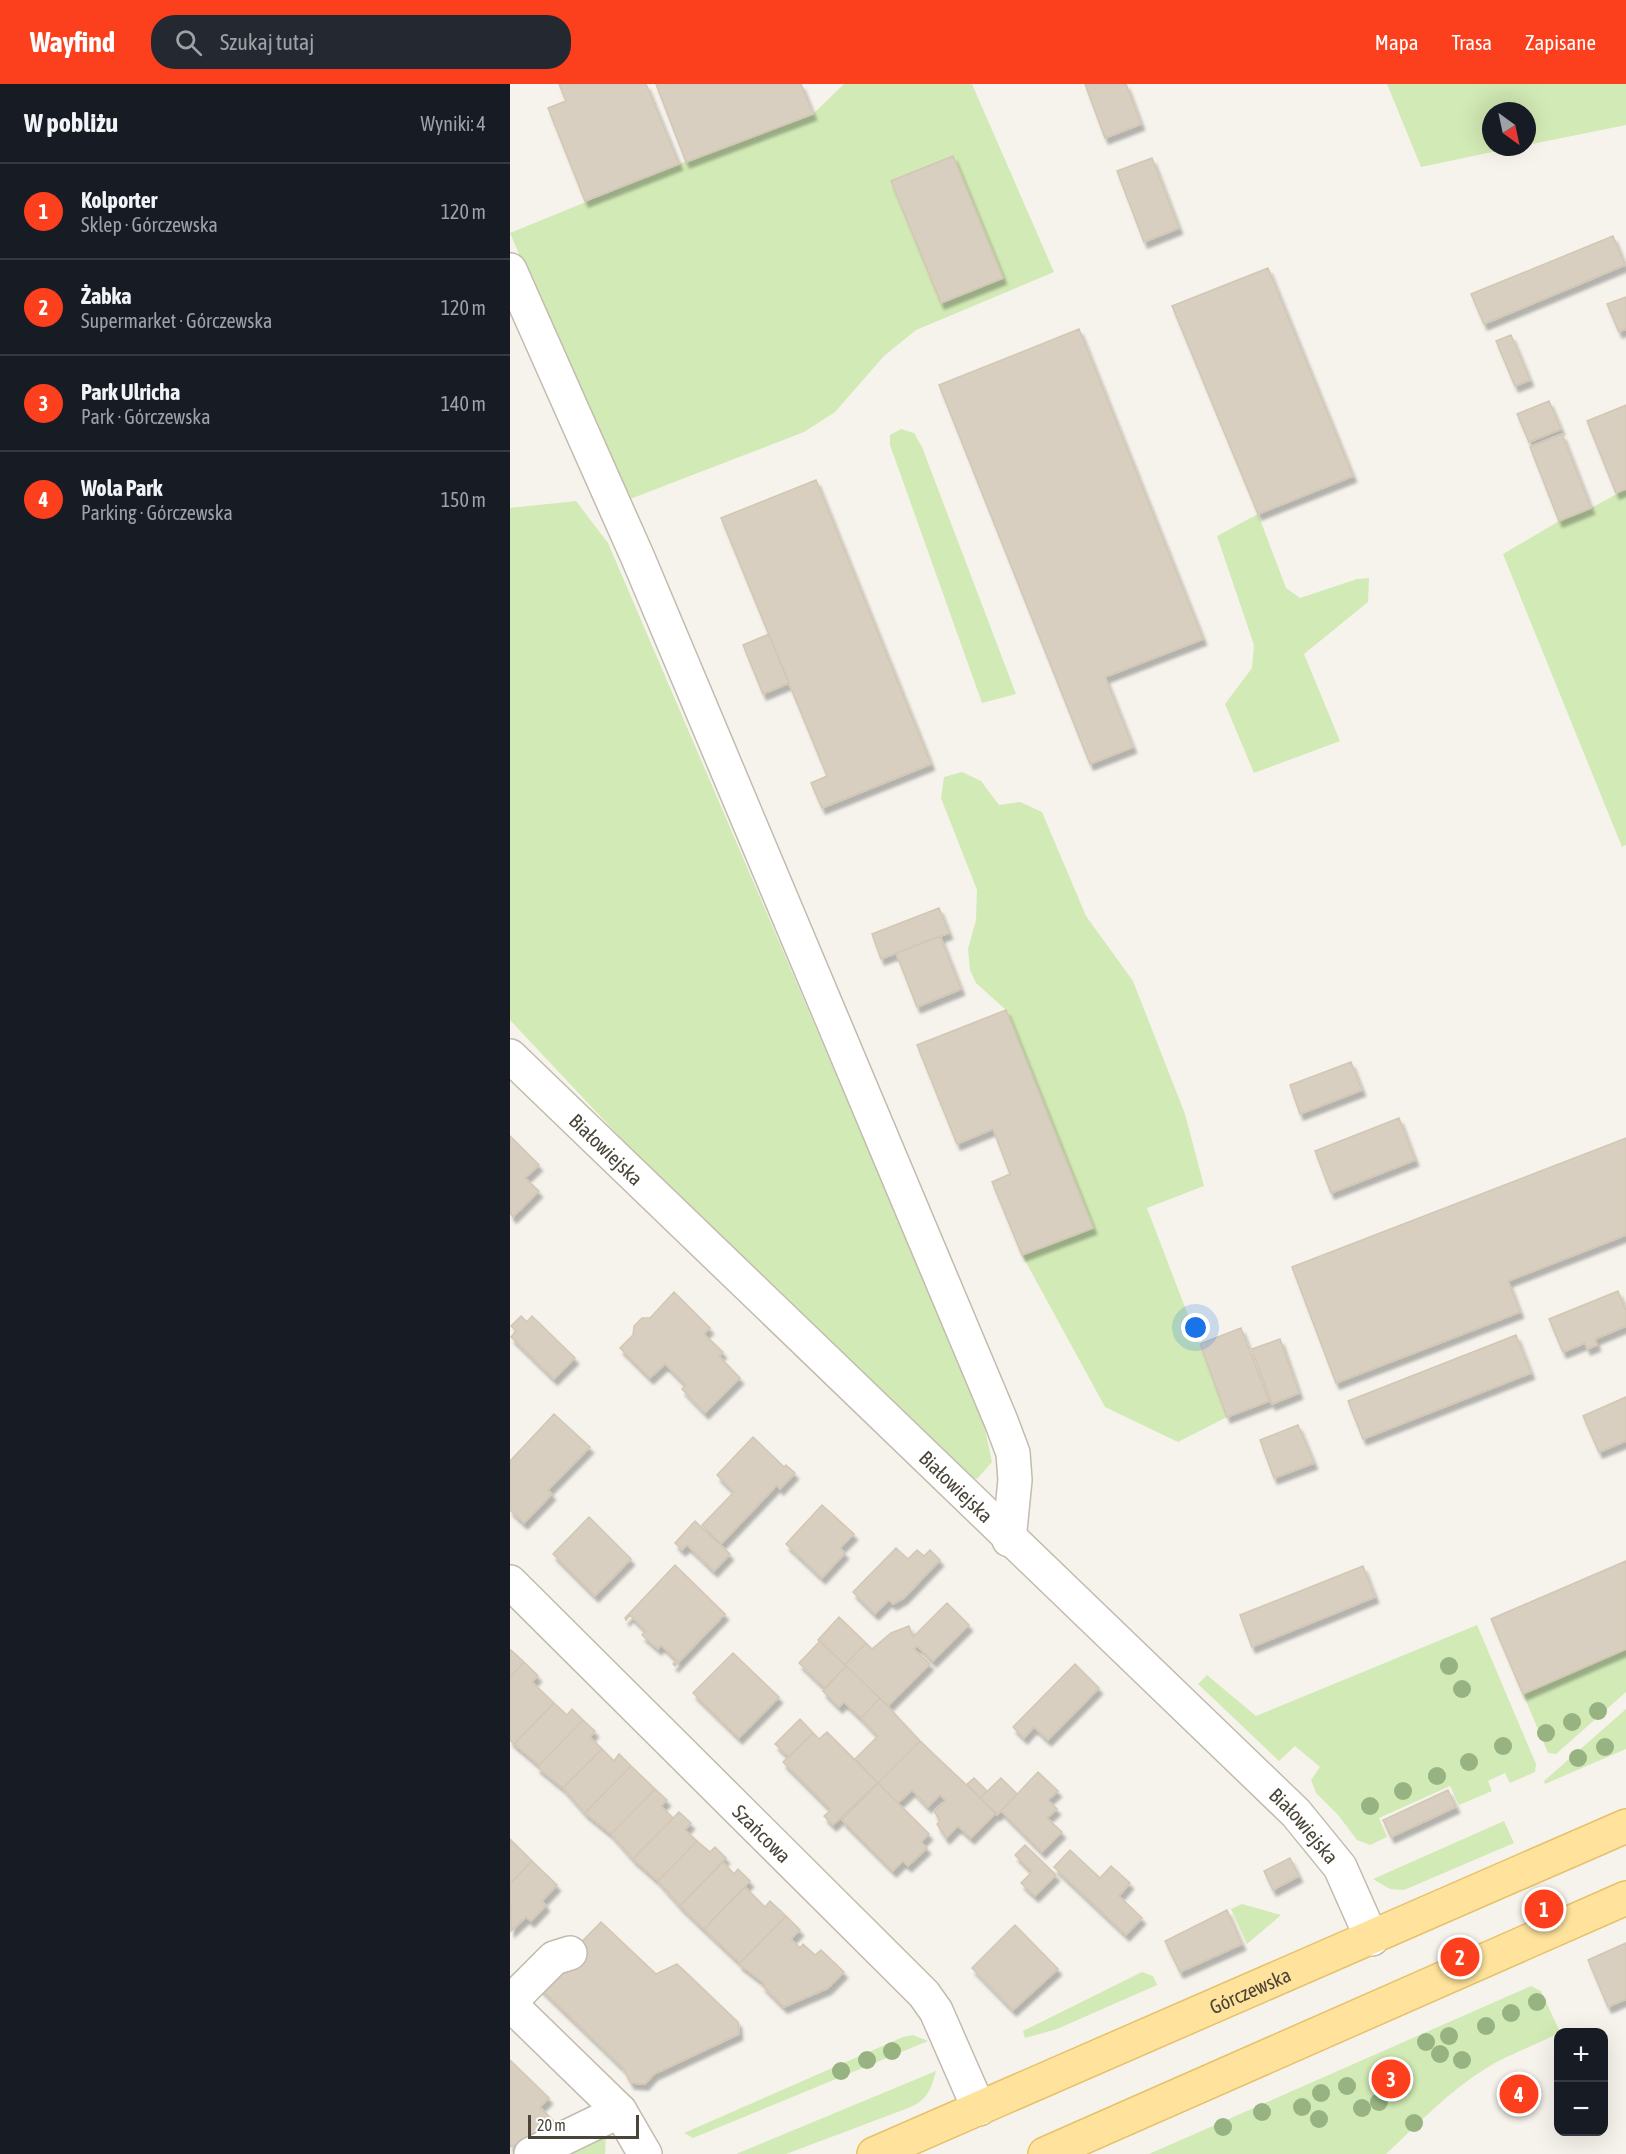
<!DOCTYPE html>
<html lang="pl">
<meta charset="utf-8">
<style>
body{margin:0;font-family:"Asap Condensed",sans-serif;background:#242831;color:#f1f3f6}
.controls{position:absolute;right:18px;bottom:18px;display:grid;overflow:hidden;border-radius:12px;box-shadow:0 6px 24px #0002}
.controls button{width:54px;height:54px;display:grid;place-items:center;padding:0;border:0;border-bottom:2px solid #363941;background:#171b24;color:#f1f3f6;font:30px sans-serif}
.compass{position:absolute;left:972px;top:18px;width:54px;height:54px;border-radius:50%;background:#171b24;box-shadow:0 6px 24px #0002;rotate:147deg}
.scale{position:absolute;left:18px;bottom:15px;width:111px;box-sizing:border-box;padding-left:6px;border:3px solid #4b4439;border-top:0;font-size:16px;line-height:21px;white-space:nowrap;color:#4b4439;-webkit-text-stroke:4px #fff;paint-order:stroke}
.you{position:absolute;left:686px;top:1244px;width:21px;height:21px;margin:-15px;border:4px solid #fff;border-radius:50%;background:#1a73e8;box-shadow:0 0 0 9px #1a73e833}
.badge{display:grid;place-items:center;width:39px;height:39px;border-radius:50%;background:#fc3f1d;color:#fff;font-size:20px;font-weight:700}
.pin{position:absolute;translate:-50% -50%;border:3px solid #fff;box-shadow:0 2px 6px #0006}
.list{margin:0;padding:0;list-style:none}
h2{display:flex;justify-content:space-between;align-items:center;height:78px;margin:0;padding:0 24px;font-size:26px}
h2 small{font-size:20px;font-weight:400;color:#9ea1a6}
.list li{display:grid;grid-template-columns:39px 1fr auto;gap:18px;align-items:center;box-sizing:border-box;height:96px;padding:0 24px;border-top:2px solid #363941}
.list b{display:block;font-size:22px;white-space:nowrap}
.list p{margin:0;font-size:20px;white-space:nowrap;color:#9ea1a6}
.list em{font-size:20px;font-style:normal;color:#9ea1a6}
.icon{flex:none;width:33px;height:33px;fill:none;stroke:currentColor;stroke-width:2;stroke-linecap:round;stroke-linejoin:round}
.map{position:relative;flex:none;width:1116px;height:2070px;overflow:hidden}
header{display:flex;align-items:center;gap:36px;box-sizing:border-box;height:84px;padding:0 30px;background:#fc3f1d;color:#fff}
header strong{font-size:28px}
nav{display:flex;gap:33px;margin-inline-start:auto;font-size:21px}
.search{width:420px;height:54px;background:#242831;display:flex;align-items:center;gap:15px;box-sizing:border-box;padding:0 21px;border-radius:24px;color:#9ea1a6;font-size:22px}
main{display:flex}
aside{flex:1;background:#171b24}
.map>svg:first-child{display:block}
.green{fill:#d2eab5}
.building{fill:#d8cfc1;stroke:#d3c7b4;stroke-width:1.5;filter:url(#shadow)}
.lines{fill:none;stroke-linecap:round;stroke-linejoin:round}
.minor-casing{stroke:#c2bbae;stroke-width:36}
.major-casing{stroke:#e6c16a;stroke-width:36}
.minor{stroke:#fff;stroke-width:33}
.major{stroke:#ffe39c;stroke-width:33}
.tree{fill:#97b381}
.labels{text-anchor:middle;dominant-baseline:central;stroke-width:4.5;stroke-linejoin:round;paint-order:stroke}
.street-label{font-size:20px;fill:#4b4439;stroke:#fff}
</style>
<header>
<strong>Wayfind</strong>
<div class="search"><svg class="icon" aria-label="search" viewBox="0 0 24 24"><circle cx="10" cy="10" r="6"/><path d="M15 15l6 6"/></svg>Szukaj tutaj</div>
<nav><a>Mapa</a><a>Trasa</a><a>Zapisane</a></nav>
</header>
<main>
<aside>
<h2>W pobliżu<small>Wyniki: 4</small></h2>
<ul class="list">
<li><span class="badge">1</span><div><b>Kolporter</b><p>Sklep · Górczewska</p></div><em>120 m</em></li>
<li><span class="badge">2</span><div><b>Żabka</b><p>Supermarket · Górczewska</p></div><em>120 m</em></li>
<li><span class="badge">3</span><div><b>Park Ulricha</b><p>Park · Górczewska</p></div><em>140 m</em></li>
<li><span class="badge">4</span><div><b>Wola Park</b><p>Parking · Górczewska</p></div><em>150 m</em></li>
</ul>
</aside>
<div class="map">
<svg width="1116" height="2070" viewBox="0 0 1116 2070">
<defs>
<filter id="shadow"><feDropShadow dx="3.5" dy="6" stdDeviation="1.5" flood-color="#0004"/></filter>
</defs>
<rect width="100%" height="100%" fill="#f6f3ec"/>
<path class="green" d="M 334,0 L 462,0 L 544,188 L 406,246 L 374,272 L 325,328 L 294,348 L 115,417 L 0,149 L 169,80 L 303,30 Z
M 877,0 L 1116,0 L 1116,41 L 1017,61 L 1017,27 L 981,27 L 981,63 L 1006,63 L 911,83 Z
M 391,345 L 404,349 L 412,363 L 506,610 L 472,619 L 380,361 L 380,351 Z
M 1116,405 L 1116,761 L 1112,763 L 993,470 L 1049,437 L 1081,424 Z
M 66,417 L 98,459 L 472,1331 L 482,1378 L 467,1395 L 449,1389 L 167,1114 L 0,936 L 0,424 Z
M 748,430 L 776,504 L 790,514 L 847,495 L 859,494 L 858,518 L 794,570 L 830,657 L 744,689 L 715,620 L 742,584 L 744,561 L 707,452 Z
M 452,688 L 471,697 L 489,721 L 510,718 L 532,728 L 576,832 L 623,897 L 675,1030 L 694,1102 L 637,1124 L 717,1333 L 668,1358 L 595,1323 L 512,1171 L 583,1144 L 496,926 L 466,899 L 460,886 L 458,865 L 466,836 L 467,806 L 431,714 L 434,693 Z
M 967,1541 L 1026,1680 L 1025,1688 L 1000,1699 L 995,1689 L 978,1697 L 982,1707 L 949,1721 L 940,1702 L 869,1734 L 877,1753 L 860,1761 L 847,1756 L 828,1731 L 806,1709 L 801,1696 L 810,1683 L 785,1662 L 769,1677 L 688,1600 L 697,1591 L 746,1632 Z
M 1116,1565 L 1116,1608 L 1046,1670 L 1038,1669 L 1013,1610 Z
M 1116,1625 L 1116,1665 L 1035,1700 L 1034,1697 Z
M 994,1737 L 1004,1759 L 894,1806 L 880,1805 L 863,1795 Z
M 732,1820 L 771,1831 L 737,1860 L 721,1825 Z
M 632,1888 L 643,1892 L 647,1901 L 547,1945 L 515,1954 L 513,1947 Z
M 1021,1902 L 1031,1907 L 1050,1948 C 1027,1961 999,1970 975,1985 C 938,2008 908,2040 876,2070 L 639,2070 Z
M 403,1951 L 418,1957 L 183,2054 L 174,2049 L 393,1953 Z
M 426,1987 C 421,2005 418,2015 401,2023 L 276,2070 L 226,2070 Z
M 96,2053 L 95,2070 L 57,2070 Z"/>
<path class="building" d="M 49,0 L 136,0 L 169,80 L 75,117 L 38,24 L 56,17 Z
M 146,0 L 291,0 L 303,30 L 176,78 Z
M 575,0 L 616,0 L 631,40 L 595,54 Z
M 443,72 L 493,194 L 431,219 L 381,97 Z
M 642,74 L 669,144 L 634,158 L 607,87 Z
M 1103,152 L 1115,181 L 974,240 L 961,210 Z
M 758,184 L 843,392 L 748,430 L 662,222 Z
M 1116,213 L 1116,245 L 1109,248 L 1097,220 Z
M 569,245 L 693,555 L 595,593 L 623,663 L 580,680 L 429,301 Z
M 1001,251 L 1020,296 L 1005,302 L 986,257 Z
M 1039,317 L 1051,345 L 1019,358 L 1007,330 Z
M 1116,321 L 1116,405 L 1106,409 L 1077,337 Z
M 1052,350 L 1081,424 L 1049,437 L 1020,363 Z
M 306,396 L 421,680 L 312,724 L 301,699 L 317,692 L 211,434 Z
M 259,550 L 279,599 L 253,610 L 233,561 Z
M 429,824 L 439,849 L 371,875 L 362,850 Z
M 430,852 L 451,905 L 407,923 L 386,869 Z
M 496,926 L 583,1144 L 512,1171 L 482,1098 L 500,1090 L 483,1045 L 447,1060 L 407,961 Z
M 841,978 L 852,1006 L 790,1030 L 780,1001 Z
M 889,1034 L 905,1076 L 821,1109 L 805,1067 Z
M 0,1052 L 29,1081 L 15,1094 L 29,1107 L 3,1133 L 0,1129 Z
M 1116,1054 L 1116,1151 L 998,1197 L 1010,1228 L 826,1299 L 782,1183 Z
M 1108,1207 L 1116,1227 L 1116,1242 L 1085,1255 L 1087,1261 L 1077,1265 L 1075,1259 L 1053,1268 L 1039,1235 Z
M 164,1208 L 200,1244 L 194,1250 L 213,1268 L 209,1272 L 230,1294 L 195,1329 L 172,1305 L 176,1301 L 155,1280 L 140,1294 L 110,1264 L 123,1251 L 124,1242 L 132,1234 L 140,1234 Z
M 11,1232 L 17,1238 L 22,1232 L 65,1274 L 44,1295 L 1,1253 L 6,1247 L 1,1242 Z
M 731,1244 L 759,1317 L 717,1333 L 690,1260 Z
M 1006,1251 L 1021,1289 L 853,1355 L 838,1317 Z
M 770,1255 L 789,1309 L 762,1320 L 742,1265 Z
M 1116,1313 L 1116,1357 L 1089,1368 L 1073,1332 Z
M 44,1330 L 80,1363 L 38,1406 L 42,1410 L 14,1439 L 0,1426 L 0,1377 Z
M 788,1341 L 804,1379 L 764,1394 L 750,1356 Z
M 243,1353 L 274,1383 L 276,1381 L 285,1389 L 270,1405 L 267,1401 L 211,1460 L 192,1441 L 224,1408 L 207,1391 Z
M 312,1421 L 344,1450 L 330,1464 L 335,1469 L 312,1494 L 276,1460 Z
M 79,1433 L 121,1475 L 85,1512 L 43,1470 Z
M 185,1437 L 220,1470 L 204,1487 L 177,1461 L 172,1466 L 165,1459 Z
M 386,1464 L 398,1475 L 407,1466 L 414,1472 L 420,1466 L 430,1476 L 394,1514 L 383,1520 L 379,1516 L 365,1530 L 343,1508 Z
M 1116,1477 L 1116,1565 L 1013,1610 L 981,1535 Z
M 165,1481 L 215,1530 L 165,1582 L 163,1580 L 167,1576 L 151,1561 L 148,1565 L 132,1551 L 136,1547 L 120,1531 L 116,1536 L 115,1534 Z
M 853,1482 L 865,1513 L 742,1563 L 730,1531 Z
M 437,1519 L 459,1541 L 423,1577 L 407,1562 L 404,1565 L 420,1580 L 378,1622 L 335,1581 L 356,1559 L 362,1565 L 381,1549 L 399,1542 L 403,1553 Z
M 329,1533 L 356,1559 L 335,1581 L 308,1556 Z
M 310,1557 L 336,1582 L 315,1604 L 289,1579 Z
M 1,1566 L 14,1578 L 0,1593 L 0,1567 Z
M 223,1569 L 269,1613 L 229,1654 L 183,1609 Z
M 14,1578 L 28,1592 L 22,1598 L 44,1619 L 4,1660 L 0,1656 L 0,1593 Z
M 565,1580 L 589,1604 L 538,1656 L 524,1643 L 514,1654 L 503,1643 Z
M 336,1582 L 370,1614 L 351,1634 L 334,1618 L 329,1623 L 313,1607 Z
M 370,1614 L 410,1657 L 368,1699 L 345,1675 L 368,1652 L 351,1634 Z
M 44,1619 L 57,1631 L 62,1625 L 73,1636 L 29,1681 L 4,1660 Z
M 290,1635 L 303,1649 L 279,1673 L 265,1660 Z
M 73,1636 L 85,1647 L 80,1653 L 92,1665 L 53,1704 L 27,1683 Z
M 317,1648 L 368,1699 L 323,1741 L 314,1732 L 321,1726 L 273,1678 L 303,1649 L 309,1655 Z
M 410,1657 L 486,1729 L 461,1754 L 448,1742 L 436,1754 L 427,1740 L 430,1737 L 424,1727 L 436,1717 L 430,1711 L 418,1723 L 402,1706 L 388,1719 L 368,1699 Z
M 92,1665 L 104,1677 L 109,1670 L 121,1682 L 75,1729 L 53,1704 Z
M 121,1682 L 145,1705 L 101,1750 L 75,1729 Z
M 528,1688 L 548,1707 L 538,1716 L 547,1725 L 537,1734 L 552,1748 L 532,1768 L 491,1727 Z
M 464,1694 L 477,1707 L 470,1714 L 457,1700 Z
M 491,1694 L 507,1710 L 487,1731 L 470,1714 Z
M 368,1699 L 419,1750 L 411,1758 L 417,1764 L 398,1782 L 393,1777 L 383,1787 L 332,1736 Z
M 145,1705 L 157,1716 L 151,1722 L 163,1734 L 123,1775 L 101,1750 Z
M 938,1706 L 946,1723 L 881,1753 L 873,1736 Z
M 169,1728 L 181,1739 L 175,1746 L 187,1757 L 148,1797 L 123,1775 Z
M 0,1755 L 22,1777 L 0,1800 Z
M 187,1757 L 200,1768 L 205,1763 L 216,1774 L 170,1822 L 148,1797 Z
M 515,1761 L 546,1791 L 525,1812 L 511,1799 L 522,1788 L 505,1771 Z
M 560,1766 L 590,1794 L 601,1782 L 620,1799 L 609,1812 L 632,1834 L 616,1851 L 544,1783 Z
M 780,1774 L 789,1792 L 763,1806 L 754,1787 Z
M 22,1777 L 47,1801 L 32,1817 L 36,1821 L 21,1837 L 16,1833 L 1,1847 L 0,1800 Z
M 213,1778 L 224,1790 L 228,1785 L 240,1797 L 194,1845 L 170,1822 Z
M 235,1803 L 255,1823 L 260,1817 L 276,1832 L 230,1879 L 194,1845 Z
M 717,1826 L 732,1860 L 670,1888 L 655,1857 Z
M 276,1832 L 290,1846 L 281,1855 L 290,1864 L 293,1860 L 305,1871 L 311,1866 L 334,1888 L 318,1904 L 274,1923 L 252,1901 L 255,1900 L 229,1880 Z
M 91,1838 L 146,1890 L 167,1880 L 228,1938 L 229,1950 L 144,1990 L 135,2000 L 121,1999 L 113,1984 L 28,1902 Z
M 505,1841 L 548,1885 L 503,1926 L 462,1884 Z
M 1116,1859 L 1116,1915 L 1098,1923 L 1078,1876 Z
M 0,1976 L 39,2014 L 30,2023 L 48,2042 L 0,2063 Z"/>
<g class="lines">
<defs>
<g id="minor">
<path d="M 0,186 L 128,474 L 491,1337 L 503,1369 L 505,1396 L 499,1456"/>
<path id="s1" d="M 0,972 L 786,1729 L 830,1783 L 862,1855"/>
<path id="s2" d="M 0,1498 L 414,1910 L 426,1927 L 469,2025"/>
<path d="M 0,1918 L 44,1874 L 60,1869"/>
<path d="M 0,1920 L 110,2027 L 135,2070"/>
<path d="M 21,2070 L 110,2027"/>
</g>
<g id="major">
<path id="s3" d="M 364,2070 L 1116,1742"/>
<path d="M 535,2070 L 1116,1814"/>
</g>
</defs>
<use href="#minor" class="minor-casing"/>
<use href="#major" class="major-casing"/>
<use href="#minor" class="minor"/>
<use href="#major" class="major"/>
</g>
<g class="tree">
<circle cx="939" cy="1582" r="9"/>
<circle cx="952" cy="1605" r="9"/>
<circle cx="1088" cy="1627" r="9"/>
<circle cx="1062" cy="1638" r="9"/>
<circle cx="1036" cy="1649" r="9"/>
<circle cx="993" cy="1662" r="9"/>
<circle cx="1095" cy="1663" r="9"/>
<circle cx="1068" cy="1674" r="9"/>
<circle cx="959" cy="1678" r="9"/>
<circle cx="927" cy="1692" r="9"/>
<circle cx="893" cy="1707" r="9"/>
<circle cx="860" cy="1722" r="9"/>
<circle cx="1027" cy="1918" r="9"/>
<circle cx="1001" cy="1929" r="9"/>
<circle cx="976" cy="1942" r="9"/>
<circle cx="939" cy="1952" r="9"/>
<circle cx="916" cy="1958" r="9"/>
<circle cx="382" cy="1967" r="9"/>
<circle cx="930" cy="1970" r="9"/>
<circle cx="357" cy="1976" r="9"/>
<circle cx="952" cy="1976" r="9"/>
<circle cx="879" cy="1984" r="9"/>
<circle cx="331" cy="1987" r="9"/>
<circle cx="837" cy="2002" r="9"/>
<circle cx="811" cy="2009" r="9"/>
<circle cx="869" cy="2018" r="9"/>
<circle cx="792" cy="2023" r="9"/>
<circle cx="852" cy="2024" r="9"/>
<circle cx="752" cy="2028" r="9"/>
<circle cx="809" cy="2035" r="9"/>
<circle cx="904" cy="2039" r="9"/>
<circle cx="713" cy="2043" r="9"/>
</g>
<g class="labels">
<g class="street-label">
<text stroke="none"><textPath href="#s1" startOffset="134">Białowiejska</textPath></text>
<text stroke="none"><textPath href="#s1" startOffset="620">Białowiejska</textPath></text>
<text stroke="none"><textPath href="#s1" startOffset="1106">Białowiejska</textPath></text>
<text stroke="none"><textPath href="#s2" startOffset="356">Szańcowa</textPath></text>
<text stroke="none"><textPath href="#s3" startOffset="410">Górczewska</textPath></text>
</g>
</g>
</svg>
<div class="controls">
<button>+</button>
<button>−</button>
</div>
<svg class="compass" viewBox="-18 -18 36 36"><path d="M0-13l5 13h-10z" fill="#e53935"/><path d="M0 13l5-13h-10z" fill="#9ea1a6"/></svg>
<div class="scale">20 m</div>
<div class="you"></div>
<div class="pin badge" style="left:1034px;top:1825px">1</div>
<div class="pin badge" style="left:950px;top:1873px">2</div>
<div class="pin badge" style="left:881px;top:1995px">3</div>
<div class="pin badge" style="left:1009px;top:2010px">4</div>
</div>
</main>
